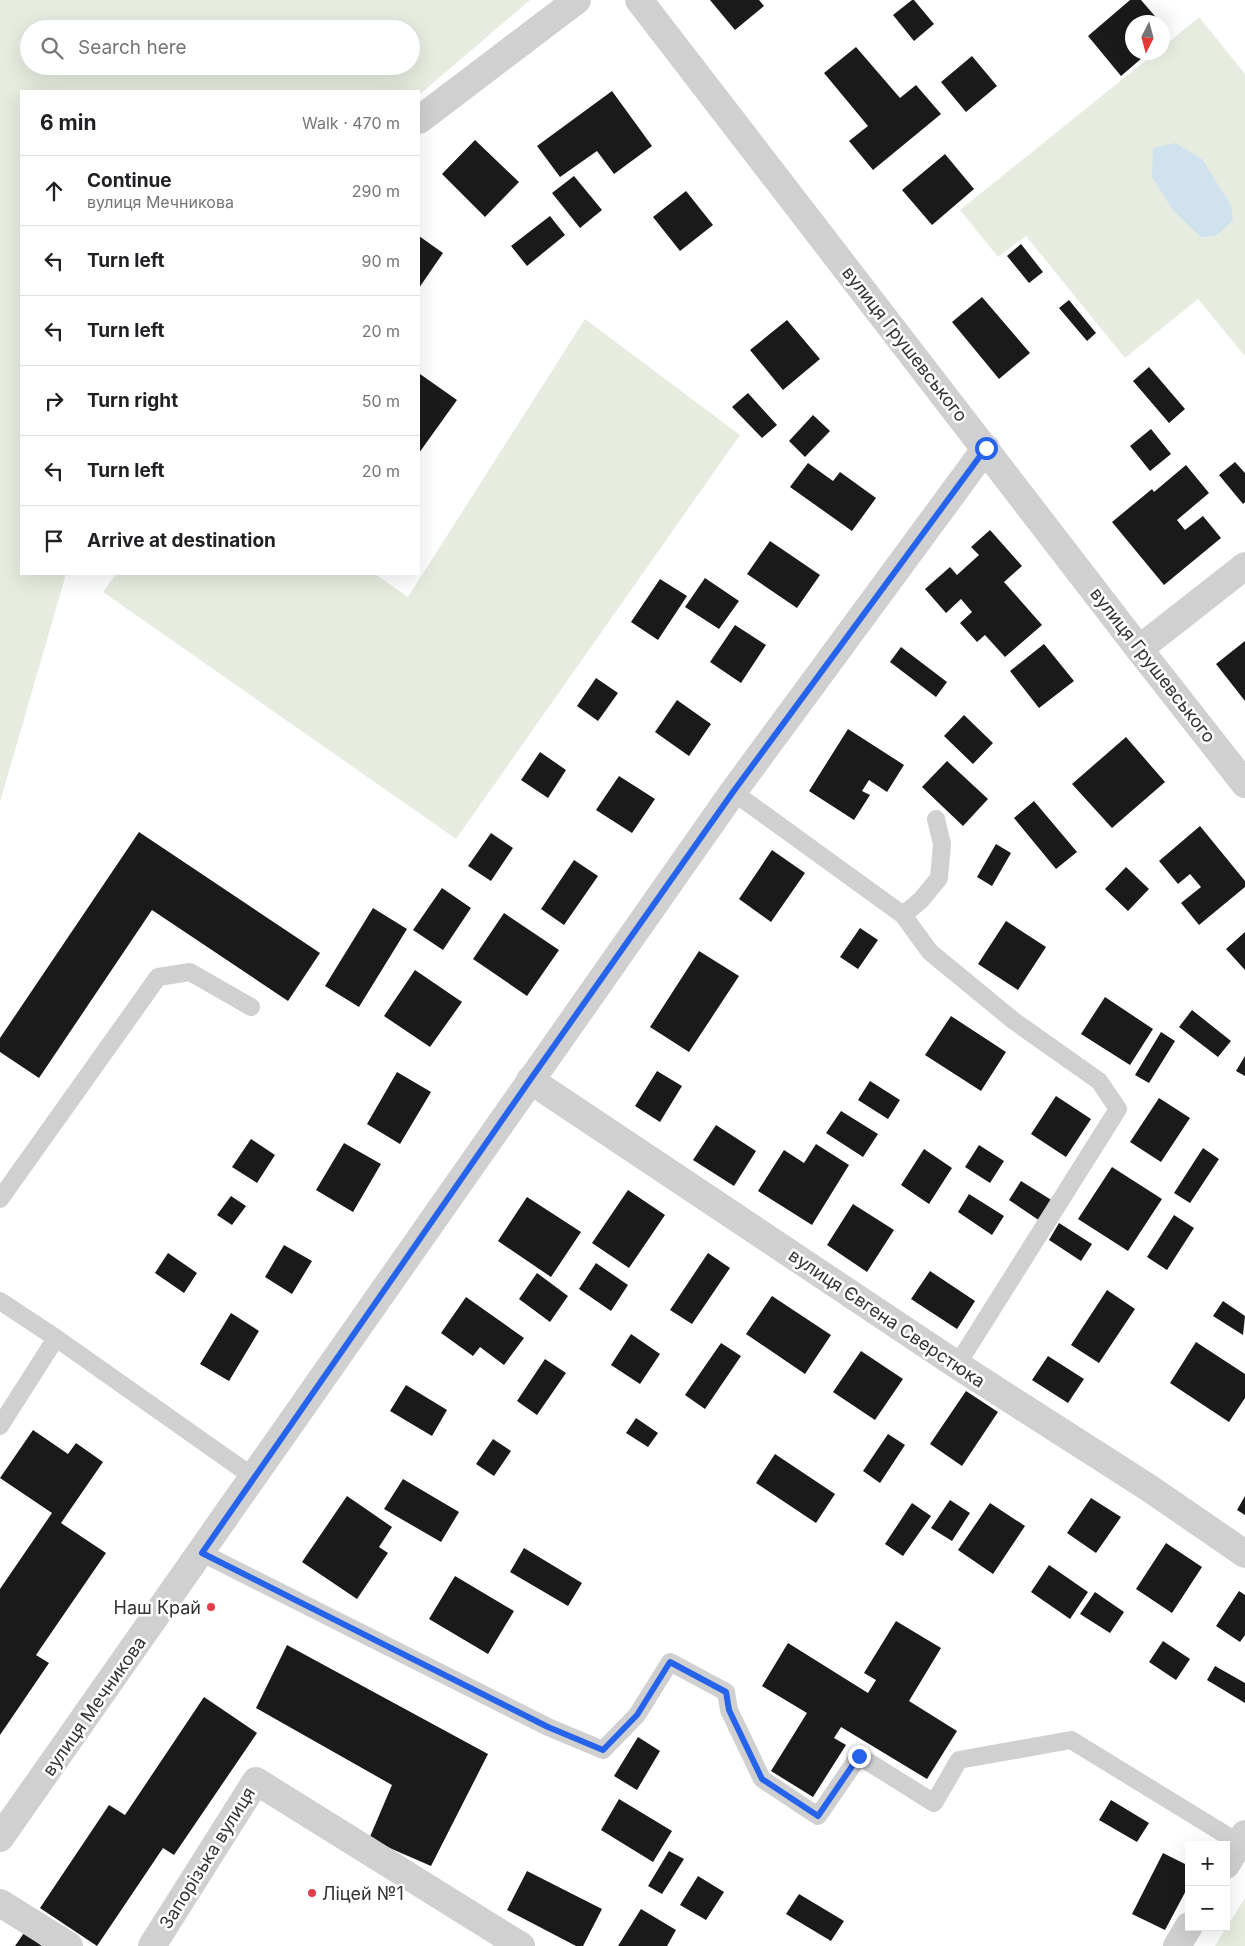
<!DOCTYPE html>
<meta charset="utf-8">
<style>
body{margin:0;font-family:Inter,sans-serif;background:#f2f2f2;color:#202124}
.controls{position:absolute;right:15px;bottom:15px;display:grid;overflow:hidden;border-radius:0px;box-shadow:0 5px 20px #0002}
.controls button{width:45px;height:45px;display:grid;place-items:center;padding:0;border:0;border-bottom:1px solid #e0e0e0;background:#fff;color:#202124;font:25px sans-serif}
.compass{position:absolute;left:1125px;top:15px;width:45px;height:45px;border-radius:50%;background:#fff;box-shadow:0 5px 20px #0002;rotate:186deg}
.stop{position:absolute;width:15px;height:15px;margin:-11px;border:4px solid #2563eb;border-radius:50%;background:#fff}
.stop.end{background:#2563eb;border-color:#fff;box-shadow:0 1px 5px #0008}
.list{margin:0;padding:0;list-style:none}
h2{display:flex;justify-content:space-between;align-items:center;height:65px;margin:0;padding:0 20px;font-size:21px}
h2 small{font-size:16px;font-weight:400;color:#757577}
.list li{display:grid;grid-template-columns:32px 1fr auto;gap:15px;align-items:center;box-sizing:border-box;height:70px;padding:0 20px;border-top:1px solid #e0e0e0}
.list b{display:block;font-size:19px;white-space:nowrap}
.list p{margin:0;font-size:16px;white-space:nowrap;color:#757577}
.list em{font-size:16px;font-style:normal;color:#757577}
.icon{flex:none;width:28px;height:28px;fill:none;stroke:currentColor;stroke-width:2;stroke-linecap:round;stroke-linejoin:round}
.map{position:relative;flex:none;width:1245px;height:1946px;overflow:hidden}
.search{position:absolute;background:#fff;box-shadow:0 5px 20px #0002;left:20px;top:20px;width:400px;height:55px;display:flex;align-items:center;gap:12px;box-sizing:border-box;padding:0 18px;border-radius:28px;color:#757577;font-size:19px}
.panel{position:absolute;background:#fff;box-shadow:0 5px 20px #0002;left:20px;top:90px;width:400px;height:485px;border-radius:0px}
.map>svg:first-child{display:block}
.green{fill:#e6ecdf;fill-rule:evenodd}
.water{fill:#cfe2ed}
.building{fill:#1a1a1a}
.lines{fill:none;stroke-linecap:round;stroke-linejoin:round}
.service{stroke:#d0d0d0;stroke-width:18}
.minor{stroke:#d0d0d0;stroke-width:28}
.tertiary{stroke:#d0d0d0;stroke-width:28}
.route{stroke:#2563eb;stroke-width:6}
.poi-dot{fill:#e33c49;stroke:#fff;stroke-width:2}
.labels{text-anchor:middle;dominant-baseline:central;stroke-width:5;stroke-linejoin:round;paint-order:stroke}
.street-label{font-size:18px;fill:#333;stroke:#fff}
.poi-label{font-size:18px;fill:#333;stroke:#fff;text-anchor:end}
</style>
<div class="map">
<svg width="1245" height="1946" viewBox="0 0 1245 1946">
<rect width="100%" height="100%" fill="#fff"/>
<path class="green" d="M 0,0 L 530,0 L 419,95 L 419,91 L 21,91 L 21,574 L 66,574 L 0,802 ZM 29,29 L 411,29 L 411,66 L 29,66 Z
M 1199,17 L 1245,74 L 1245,356 L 1198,299 L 1125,358 L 1026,236 L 998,257 L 960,210 L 1155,53 L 1162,52 L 1163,47 Z
M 585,319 L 740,435 L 456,839 L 103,592 L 116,574 L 375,574 L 408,597 Z
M 1245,1898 L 1245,1946 L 1215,1946 Z"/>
<path class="water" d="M 1175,143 L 1202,159 L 1231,205 L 1233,220 L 1216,236 L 1201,237 L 1172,209 L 1152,177 L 1153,148 Z"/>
<path class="building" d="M 710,0 L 759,0 L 764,6 L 735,30 Z
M 912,0 L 914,0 L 934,24 L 914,41 L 893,15 Z
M 1130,0 L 1141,0 L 1160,22 L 1132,22 L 1132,52 L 1149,52 L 1121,76 L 1088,36 Z
M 856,47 L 900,98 L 916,85 L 941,114 L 873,170 L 849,141 L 868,126 L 824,73 Z
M 972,56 L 997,86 L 966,112 L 941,82 Z
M 612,91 L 652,146 L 614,174 L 597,151 L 560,177 L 537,146 Z
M 475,140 L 519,182 L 485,217 L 442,174 Z
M 945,154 L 974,189 L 932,225 L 902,190 Z
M 574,176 L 602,210 L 580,228 L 552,193 Z
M 686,191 L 713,225 L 680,251 L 653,217 Z
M 550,216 L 565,235 L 527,266 L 511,246 Z
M 419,236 L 443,253 L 419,288 Z
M 1021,244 L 1043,272 L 1029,283 L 1007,256 Z
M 982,297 L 1030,353 L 999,379 L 952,322 Z
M 1069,300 L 1096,333 L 1087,341 L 1059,308 Z
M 787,320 L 820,359 L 783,390 L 750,350 Z
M 1149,367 L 1185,409 L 1169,423 L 1133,381 Z
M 420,374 L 457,400 L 419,453 L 419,376 Z
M 748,393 L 777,425 L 762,438 L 732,407 Z
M 813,415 L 830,431 L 805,457 L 789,441 Z
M 1151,429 L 1171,454 L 1150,471 L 1130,446 Z
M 1235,462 L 1245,473 L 1245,502 L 1243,504 L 1219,475 Z
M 808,463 L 833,481 L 840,472 L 876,498 L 852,531 L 790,487 Z
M 1186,465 L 1209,493 L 1177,520 L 1185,530 L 1203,516 L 1221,538 L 1164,585 L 1112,522 L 1152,489 L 1154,492 Z
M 990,530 L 1022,566 L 1004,582 L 1042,625 L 1005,657 L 985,635 L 977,642 L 960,623 L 972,612 L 961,599 L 946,613 L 925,589 L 950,567 L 957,575 L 979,555 L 971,547 Z
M 770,541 L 820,575 L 797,608 L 747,574 Z
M 705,578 L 739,601 L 719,629 L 685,607 Z
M 660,579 L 687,596 L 658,640 L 631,622 Z
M 735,625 L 766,645 L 741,683 L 710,662 Z
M 1245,641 L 1245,701 L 1216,664 Z
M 1044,644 L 1074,681 L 1039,708 L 1010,671 Z
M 901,647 L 947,682 L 936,697 L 890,662 Z
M 596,678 L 618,693 L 598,721 L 577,706 Z
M 677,700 L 711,724 L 689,756 L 655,732 Z
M 964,715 L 993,743 L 973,764 L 944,736 Z
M 848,729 L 904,765 L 887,792 L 869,780 L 862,791 L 870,795 L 854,820 L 809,791 Z
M 1126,737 L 1165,782 L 1112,828 L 1072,784 Z
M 540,752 L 566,770 L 548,798 L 521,780 Z
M 947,761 L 988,799 L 963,826 L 922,787 Z
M 619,776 L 655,799 L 632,833 L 596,810 Z
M 1034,801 L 1077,852 L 1056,869 L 1014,818 Z
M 1200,826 L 1245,881 L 1245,887 L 1199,925 L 1181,903 L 1201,887 L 1190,874 L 1178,884 L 1159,861 Z
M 139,832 L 320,953 L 288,1001 L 152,910 L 39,1078 L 0,1052 L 0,1038 Z
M 491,833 L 513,848 L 491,881 L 468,866 Z
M 996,844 L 1011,853 L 992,886 L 977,877 Z
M 772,850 L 805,873 L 771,922 L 739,899 Z
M 574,860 L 598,876 L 564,925 L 541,909 Z
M 1126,867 L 1149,889 L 1128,911 L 1105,889 Z
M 442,888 L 471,908 L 443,950 L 413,930 Z
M 373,908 L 407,929 L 359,1007 L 325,986 Z
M 504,913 L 559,950 L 527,996 L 473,959 Z
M 1006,921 L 1046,947 L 1018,990 L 978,964 Z
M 860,928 L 878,940 L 858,969 L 840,957 Z
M 1245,932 L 1245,970 L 1226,949 Z
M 699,951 L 739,976 L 689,1052 L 650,1027 Z
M 415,970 L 462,1002 L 430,1047 L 384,1016 Z
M 1105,997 L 1153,1029 L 1130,1065 L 1081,1034 Z
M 1192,1010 L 1231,1041 L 1218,1057 L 1179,1027 Z
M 951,1016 L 1006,1052 L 981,1091 L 925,1055 Z
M 1161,1032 L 1175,1041 L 1149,1083 L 1135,1075 Z
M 1245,1056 L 1245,1076 L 1236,1071 Z
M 657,1071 L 682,1086 L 660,1122 L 635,1106 Z
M 397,1072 L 431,1092 L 400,1144 L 367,1124 Z
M 870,1081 L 900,1100 L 888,1119 L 858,1100 Z
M 1056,1096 L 1091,1119 L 1066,1157 L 1031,1134 Z
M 1159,1098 L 1190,1118 L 1161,1162 L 1130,1142 Z
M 841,1111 L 878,1134 L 863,1157 L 826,1133 Z
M 716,1125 L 756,1151 L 734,1186 L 693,1160 Z
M 251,1139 L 275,1155 L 257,1183 L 232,1167 Z
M 344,1143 L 381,1164 L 353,1212 L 316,1190 Z
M 816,1144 L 849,1165 L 812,1225 L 758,1191 L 784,1150 L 804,1163 Z
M 979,1145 L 1004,1161 L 990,1183 L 965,1167 Z
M 1203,1148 L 1219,1159 L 1190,1203 L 1174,1193 Z
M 924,1149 L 952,1168 L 929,1204 L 901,1185 Z
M 1112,1167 L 1162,1199 L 1128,1251 L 1078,1219 Z
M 1021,1181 L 1053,1201 L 1040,1221 L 1009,1200 Z
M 628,1190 L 665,1215 L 629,1268 L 592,1243 Z
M 969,1194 L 1004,1216 L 992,1235 L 958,1212 Z
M 231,1196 L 246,1206 L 232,1225 L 217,1215 Z
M 527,1197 L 581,1232 L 551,1277 L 498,1241 Z
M 853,1204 L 894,1230 L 867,1272 L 827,1245 Z
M 1174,1215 L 1194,1228 L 1167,1270 L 1147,1257 Z
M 1059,1223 L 1092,1244 L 1081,1261 L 1049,1240 Z
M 284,1245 L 312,1261 L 292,1294 L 265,1277 Z
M 168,1253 L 197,1273 L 184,1293 L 155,1273 Z
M 708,1253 L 730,1268 L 692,1324 L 670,1310 Z
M 596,1263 L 628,1285 L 611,1311 L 579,1289 Z
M 930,1271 L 975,1301 L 957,1329 L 911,1299 Z
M 537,1273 L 568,1296 L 550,1322 L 519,1299 Z
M 1107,1290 L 1135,1309 L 1099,1363 L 1071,1345 Z
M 772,1296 L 831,1335 L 805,1374 L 746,1334 Z
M 466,1297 L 524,1338 L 504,1365 L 480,1347 L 473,1356 L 441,1333 Z
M 1223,1301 L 1245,1316 L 1243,1335 L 1213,1316 Z
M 231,1313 L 259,1331 L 229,1381 L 200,1364 Z
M 631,1334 L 660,1354 L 640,1384 L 611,1365 Z
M 1196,1342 L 1245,1374 L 1245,1398 L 1229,1422 L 1170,1383 Z
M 721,1343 L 741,1356 L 705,1409 L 685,1395 Z
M 861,1351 L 903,1379 L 875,1420 L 833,1392 Z
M 1048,1356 L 1084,1379 L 1068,1403 L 1032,1380 Z
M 545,1359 L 566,1373 L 537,1415 L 517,1401 Z
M 406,1385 L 447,1410 L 432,1436 L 390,1411 Z
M 966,1391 L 998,1412 L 962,1466 L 930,1444 Z
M 636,1418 L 658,1433 L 648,1447 L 626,1433 Z
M 33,1430 L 68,1454 L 76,1443 L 103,1462 L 61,1523 L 106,1553 L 36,1655 L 49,1663 L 0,1735 L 0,1589 L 52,1513 L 0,1478 Z
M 888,1434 L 905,1445 L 880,1483 L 863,1471 Z
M 493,1439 L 511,1451 L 494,1476 L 476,1464 Z
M 775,1454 L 835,1494 L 816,1523 L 756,1483 Z
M 403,1479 L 459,1512 L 441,1542 L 384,1509 Z
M 347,1496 L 392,1527 L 379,1547 L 388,1553 L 357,1599 L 302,1562 Z
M 1245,1496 L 1245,1515 L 1237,1510 Z
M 1091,1498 L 1121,1517 L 1096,1553 L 1067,1533 Z
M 950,1500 L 970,1513 L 952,1541 L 931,1528 Z
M 912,1503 L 931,1516 L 903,1556 L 885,1544 Z
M 990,1503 L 1025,1526 L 993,1574 L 958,1550 Z
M 1166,1543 L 1202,1567 L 1172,1613 L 1136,1589 Z
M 524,1548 L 582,1583 L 568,1606 L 510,1572 Z
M 1049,1565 L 1088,1592 L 1070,1619 L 1031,1592 Z
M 455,1576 L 514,1611 L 488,1654 L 429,1619 Z
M 1239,1591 L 1245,1595 L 1245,1635 L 1240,1642 L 1216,1626 Z
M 1095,1592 L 1124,1612 L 1110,1633 L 1080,1614 Z
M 896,1621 L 941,1648 L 909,1701 L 957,1731 L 927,1779 L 841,1727 L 834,1738 L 846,1745 L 813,1797 L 771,1771 L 807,1713 L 762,1686 L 788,1643 L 868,1693 L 876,1680 L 864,1673 Z
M 1163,1641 L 1190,1659 L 1176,1680 L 1149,1662 Z
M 287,1645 L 488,1754 L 431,1866 L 369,1839 L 392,1785 L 256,1708 Z
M 1215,1666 L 1245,1683 L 1245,1703 L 1207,1680 Z
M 204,1697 L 257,1733 L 174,1855 L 163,1848 L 97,1946 L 40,1908 L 109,1805 L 125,1815 Z
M 638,1737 L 660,1751 L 637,1790 L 614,1776 Z
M 619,1799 L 672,1831 L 653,1862 L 601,1830 Z
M 1111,1800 L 1149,1823 L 1137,1842 L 1099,1820 Z
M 669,1851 L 684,1859 L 662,1894 L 648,1886 Z
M 1163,1853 L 1189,1866 L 1189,1885 L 1165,1930 L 1132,1914 Z
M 527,1871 L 602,1909 L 583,1946 L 576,1946 L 507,1910 Z
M 698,1876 L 724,1892 L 706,1920 L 680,1905 Z
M 799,1894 L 844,1921 L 831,1941 L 786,1914 Z
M 641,1909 L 676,1930 L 667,1946 L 618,1946 Z
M 24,1933 L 42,1946 L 15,1946 Z"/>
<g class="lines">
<path class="service" d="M 733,792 L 903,915 L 921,900 L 939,878 L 942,844 L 936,819
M 903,915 L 930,952 L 1014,1021 L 1099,1081 L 1118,1109 L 957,1365
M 0,1199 L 158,977 L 190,972 L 251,1007
M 0,1301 L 56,1338
M 0,1426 L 56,1338 L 253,1477
M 202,1553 L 548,1727 L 603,1750 L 637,1715 L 670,1662 L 726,1692 L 729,1710 L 762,1779 L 818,1816 L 859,1756 L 934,1803 L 959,1760 L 1071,1740 L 1239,1843"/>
<path class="minor" d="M 419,120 L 577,0
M 1139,649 L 1245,566
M 530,1080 L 957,1365 L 1149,1488 L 1245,1554
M 0,1838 L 733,792 L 986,448
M 1226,1865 L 1245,1834
M 0,1903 L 69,1946
M 152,1946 L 256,1781 L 521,1946
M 1177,1946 L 1189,1926"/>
<path class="tertiary" d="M 639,0 L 1139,649 L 1245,784"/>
</g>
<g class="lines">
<path class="route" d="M 859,1756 L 818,1816 L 762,1779 L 729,1710 L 726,1692 L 670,1662 L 637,1715 L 603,1750 L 548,1727 L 202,1553 L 530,1080 L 733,792 L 986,448"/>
</g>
<g class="poi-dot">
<circle cx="211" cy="1607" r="5"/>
<circle cx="312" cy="1893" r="5"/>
</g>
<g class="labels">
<g class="street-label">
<text transform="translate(905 344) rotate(52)">вулиця Грушевського</text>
<text transform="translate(1153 665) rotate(52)">вулиця Грушевського</text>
<text transform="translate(887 1318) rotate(34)">вулиця Євгена Сверстюка</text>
<text transform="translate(94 1706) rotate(-55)">вулиця Мечникова</text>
<text transform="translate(207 1858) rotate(-58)">Запорізька вулиця</text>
</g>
<g class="poi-label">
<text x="201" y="1607">Наш Край</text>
<text x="322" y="1893" text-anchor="start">Ліцей №1</text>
</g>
</g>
</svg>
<div class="controls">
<button>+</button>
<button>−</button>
</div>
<svg class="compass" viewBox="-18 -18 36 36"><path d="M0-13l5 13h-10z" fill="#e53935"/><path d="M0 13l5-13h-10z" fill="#757577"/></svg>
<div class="stop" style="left:986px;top:448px"></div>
<div class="stop end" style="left:859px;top:1756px"></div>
<div class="search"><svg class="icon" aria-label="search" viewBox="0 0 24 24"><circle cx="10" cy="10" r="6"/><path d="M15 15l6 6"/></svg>Search here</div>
<section class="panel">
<h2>6 min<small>Walk · 470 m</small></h2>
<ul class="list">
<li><svg class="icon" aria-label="ahead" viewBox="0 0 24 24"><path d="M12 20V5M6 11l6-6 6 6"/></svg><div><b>Continue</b><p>вулиця Мечникова</p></div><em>290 m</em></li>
<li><svg class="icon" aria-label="left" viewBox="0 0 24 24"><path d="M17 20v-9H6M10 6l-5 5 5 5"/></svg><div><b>Turn left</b></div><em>90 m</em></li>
<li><svg class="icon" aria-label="left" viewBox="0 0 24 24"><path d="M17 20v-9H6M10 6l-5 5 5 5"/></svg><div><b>Turn left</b></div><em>20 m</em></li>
<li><svg class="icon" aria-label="right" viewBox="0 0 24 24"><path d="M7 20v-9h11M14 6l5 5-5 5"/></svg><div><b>Turn right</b></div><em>50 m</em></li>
<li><svg class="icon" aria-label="left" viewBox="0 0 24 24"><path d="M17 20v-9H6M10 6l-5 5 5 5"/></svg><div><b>Turn left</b></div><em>20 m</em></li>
<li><svg class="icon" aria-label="arrive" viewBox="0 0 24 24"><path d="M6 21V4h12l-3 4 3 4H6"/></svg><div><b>Arrive at destination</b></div></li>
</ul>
</section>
</div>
